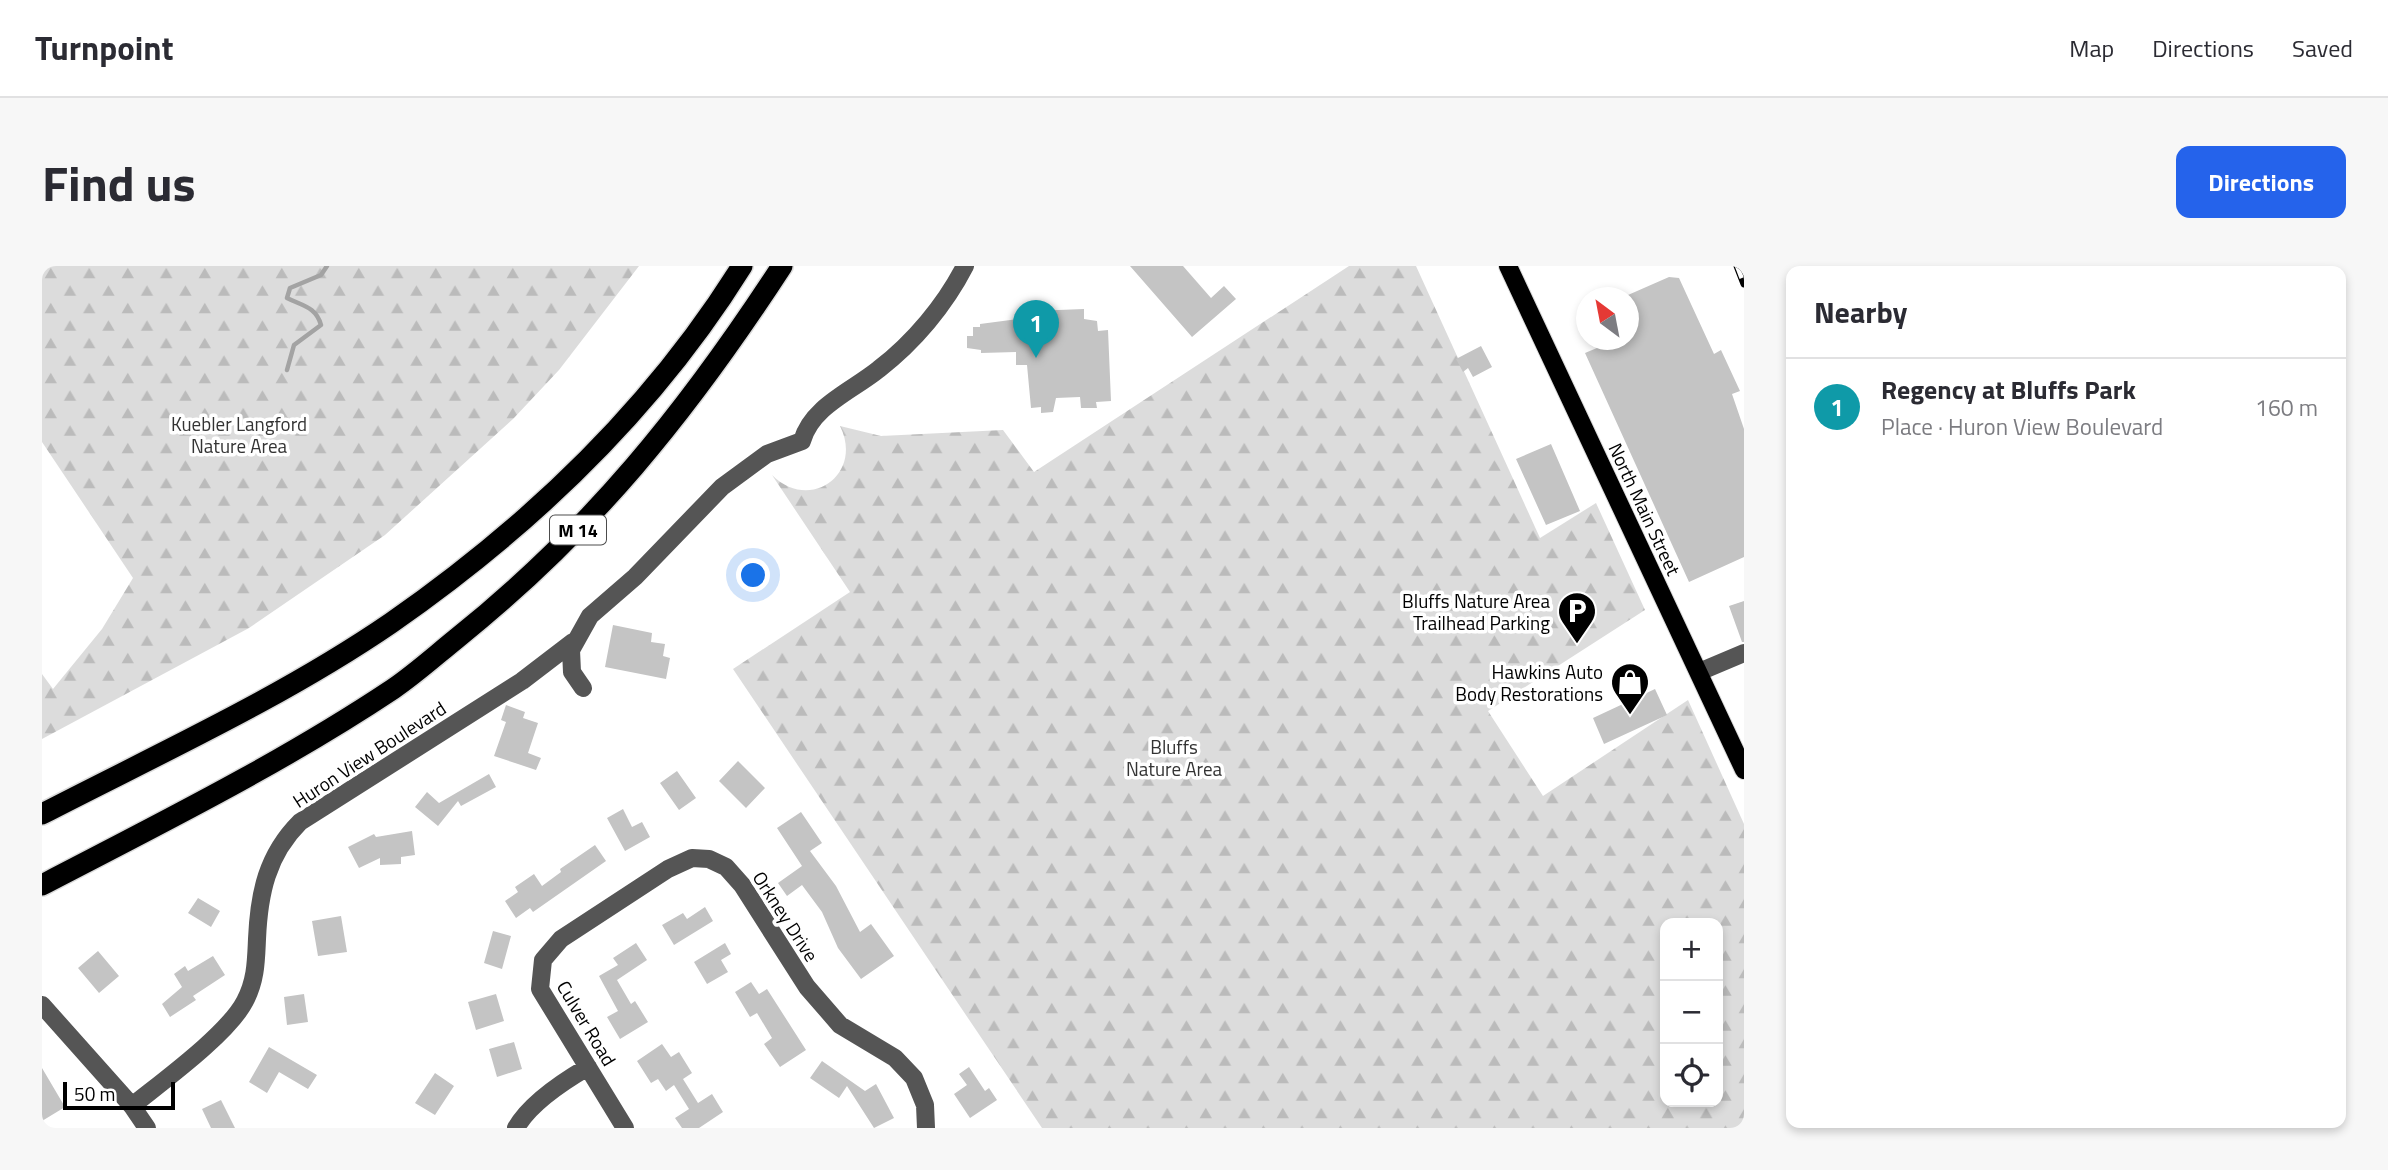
<!DOCTYPE html>
<meta charset="utf-8">
<style>
body{margin:0;font-family:"Titillium Web",sans-serif;background:#f7f7f7;color:#2b2b33}
.controls{position:absolute;right:21px;bottom:21px;display:grid;overflow:hidden;border-radius:14px;box-shadow:0 4px 10px #0003}
.controls button{width:63px;height:63px;display:grid;place-items:center;padding:0;border:0;border-bottom:2px solid #e1e1e2;background:#fff;color:#2b2b33;font:35px sans-serif}
.compass{position:absolute;left:1534px;top:21px;width:63px;height:63px;border-radius:50%;background:#fff;box-shadow:0 4px 10px #0003;rotate:328deg}
.scale{position:absolute;left:21px;bottom:18px;width:112px;box-sizing:border-box;padding-left:7px;border:4px solid #000;border-top:0;font-size:19px;line-height:24px;white-space:nowrap;color:#000;-webkit-text-stroke:5px #fff;paint-order:stroke}
.you{position:absolute;left:712px;top:310px;width:24px;height:24px;margin:-18px;border:5px solid #fff;border-radius:50%;background:#1a73e8;box-shadow:0 0 0 10px #1a73e833}
.badge{display:grid;place-items:center;width:46px;height:46px;border-radius:50%;background:#2563eb;color:#fff;font-size:23px;font-weight:700}
.pin{position:absolute;translate:-50% -58px;filter:drop-shadow(0 2px 4px #0008)}
.pin::after{content:'';position:absolute;top:37px;width:24px;height:21px;background:inherit;clip-path:polygon(0 0,100% 0,50% 100%)}
.list{margin:0;padding:0;list-style:none}
h2{display:flex;justify-content:space-between;align-items:center;height:91px;margin:0;padding:0 28px;font-size:30px}
h2 small{font-size:23px;font-weight:400;color:#7c7c81}
.list li{display:grid;grid-template-columns:46px 1fr auto;gap:21px;align-items:center;box-sizing:border-box;height:98px;padding:0 28px;border-top:2px solid #e1e1e2}
.list b{display:block;font-size:26px;white-space:nowrap}
.list p{margin:0;font-size:23px;white-space:nowrap;color:#7c7c81}
.list em{font-size:23px;font-style:normal;color:#7c7c81}
.icon{flex:none;width:38px;height:38px;fill:none;stroke:currentColor;stroke-width:2;stroke-linecap:round;stroke-linejoin:round}
.map{position:relative;flex:none;width:1702px;height:862px;overflow:hidden;border-radius:14px}
header{display:flex;align-items:center;gap:42px;box-sizing:border-box;height:98px;padding:0 35px;background:#fff;border-bottom:2px solid #e1e1e2}
header strong{font-size:33px}
nav{display:flex;gap:38px;margin-inline-start:auto;font-size:24px}
.intro{display:flex;align-items:center;justify-content:space-between;box-sizing:border-box;height:168px;padding:0 42px}
h1{margin:0;font-size:49px}
.button{padding:18px 32px;border-radius:14px;background:#2563eb;color:#fff;font-size:24px;font-weight:700}
main{display:flex;gap:42px;padding:0 42px}
aside{flex:1;background:#fff;border-radius:14px;box-shadow:0 4px 10px #0003}
.map>svg:first-child{display:block}
.forest{fill:url(#forest-firs);fill-rule:evenodd}
.lines{fill:none;stroke-linecap:round;stroke-linejoin:round}
.stream{stroke:#a3a3a3;stroke-width:4.5}
.building{fill:#c4c4c4}
.major-casing{stroke:#dbdbdb;stroke-width:20}
.highway-casing{stroke:#dbdbdb;stroke-width:24}
.minor{stroke:#555;stroke-width:18}
.major{stroke:#000;stroke-width:18}
.highway{stroke:#000;stroke-width:21}
.rail-casing{stroke:#000;stroke-width:7}
.rail{stroke:#fff;stroke-width:4.5;stroke-dasharray:13;stroke-linecap:butt}
.labels{text-anchor:middle;dominant-baseline:central;stroke-width:7;stroke-linejoin:round;paint-order:stroke}
.shield{fill:#fff;stroke:#4c4c4c;stroke-width:2}
.shield-label{font-size:18px;font-weight:bold;fill:#000}
.park-label{font-size:19px;fill:#333;stroke:#fff}
.street-label{font-size:19px;fill:#000;stroke:#fff}
.poi-label{font-size:19px;fill:#000;stroke:#fff;text-anchor:end}
</style>
<header>
<strong>Turnpoint</strong>
<nav><a>Map</a><a>Directions</a><a>Saved</a></nav>
</header>
<div class="intro"><h1>Find us</h1><a class="button">Directions</a></div>
<main>
<div class="map">
<svg width="1702" height="862" viewBox="0 0 1702 862">
<defs>
<pattern id="forest-firs" width="22" height="20" patternUnits="userSpaceOnUse" patternTransform="scale(1.75)"><rect width="22" height="20" fill="#dcdcdc"/><path d="M5 1l3.5 6h-7zM16 11l3.5 6h-7z" fill="#bbb"/></pattern>
</defs>
<rect width="100%" height="100%" fill="#fff"/>
<path class="forest" d="M 0,0 L 597,0 L 517,104 L 471,153 L 343,269 L 207,362 L 0,473 L 0,408 L 11,423 L 60,363 L 91,312 L 0,176 Z
M 1307,0 L 1374,0 L 1498,272 L 1554,237 L 1603,344 L 1446,445 L 1501,530 L 1646,434 L 1702,558 L 1702,862 L 1000,862 L 691,403 L 808,326 L 730,209 C 768,247 822,208 798,160 L 839,170 L 961,164 L 992,206 ZM 1623,657 L 1676,657 L 1676,836 L 1623,836 Z"/>
<g class="lines">
<path class="stream" d="M 245,104 L 252,79 L 279,59 C 274,41 261,40 245,32 L 248,22 L 279,9 L 285,0"/>
</g>
<path class="building" d="M 1088,0 L 1141,0 L 1169,32 L 1182,20 L 1194,33 L 1150,71 Z
M 1627,11 L 1637,12 L 1672,88 L 1679,84 L 1698,125 L 1690,128 L 1702,163 L 1702,291 L 1647,316 L 1543,87 L 1574,74 L 1586,74 L 1586,29 Z
M 1042,43 L 1042,53 L 1055,55 L 1056,65 L 1066,64 L 1069,135 L 1054,136 L 1055,142 L 1039,142 L 1038,131 L 1014,132 L 1011,146 L 999,147 L 999,141 L 989,142 L 985,99 L 974,99 L 974,86 L 939,87 L 939,84 L 925,82 L 925,70 L 931,70 L 931,61 L 938,61 L 938,58 L 992,51 L 991,45 Z
M 1439,80 L 1450,101 L 1431,111 L 1426,102 L 1421,106 L 1414,93 Z
M 1509,178 L 1538,245 L 1504,259 L 1474,193 Z
M 1702,335 L 1702,376 L 1700,376 L 1687,340 Z
M 571,359 L 610,367 L 609,376 L 623,378 L 621,390 L 628,392 L 624,413 L 563,401 Z
M 1613,423 L 1625,449 L 1562,478 L 1551,452 Z
M 464,439 L 483,446 L 481,452 L 496,457 L 486,487 L 499,492 L 494,504 L 452,490 L 464,456 L 459,454 Z
M 696,495 L 723,522 L 704,542 L 677,515 Z
M 635,505 L 654,532 L 637,544 L 618,517 Z
M 447,508 L 454,521 L 419,540 L 416,535 L 396,560 L 373,541 L 385,526 L 397,537 Z
M 581,543 L 590,561 L 600,556 L 608,571 L 583,585 L 565,552 Z
M 759,546 L 780,577 L 768,585 L 794,620 L 818,666 L 829,658 L 852,690 L 819,713 L 796,682 L 780,646 L 760,619 L 745,630 L 736,617 L 760,600 L 735,562 Z
M 370,565 L 373,589 L 359,591 L 359,598 L 338,599 L 338,592 L 317,602 L 306,581 L 332,568 L 334,571 Z
M 553,579 L 564,595 L 491,646 L 488,642 L 474,652 L 463,635 L 476,626 L 473,621 L 492,608 L 500,620 L 519,606 L 518,603 Z
M 156,632 L 178,645 L 169,661 L 146,647 Z
M 663,641 L 671,655 L 632,679 L 620,659 L 641,647 L 645,653 Z
M 299,650 L 305,686 L 276,690 L 270,655 Z
M 451,665 L 469,670 L 460,703 L 442,697 Z
M 594,677 L 605,694 L 575,714 L 589,738 L 593,735 L 606,756 L 578,773 L 565,751 L 576,745 L 557,710 L 576,699 L 571,692 Z
M 683,677 L 689,688 L 679,694 L 686,706 L 665,718 L 652,696 Z
M 56,685 L 77,710 L 57,727 L 36,702 Z
M 171,690 L 183,709 L 151,730 L 154,734 L 128,751 L 120,738 L 140,721 L 132,708 L 143,700 L 146,705 Z
M 709,716 L 717,728 L 725,723 L 764,784 L 738,801 L 722,778 L 730,772 L 715,747 L 708,751 L 693,726 Z
M 262,728 L 266,756 L 245,759 L 242,731 Z
M 454,728 L 462,755 L 434,764 L 426,736 Z
M 472,776 L 480,803 L 455,811 L 447,783 Z
M 620,778 L 629,791 L 637,786 L 650,807 L 641,813 L 656,837 L 670,828 L 681,846 L 657,862 L 640,862 L 633,852 L 647,843 L 632,819 L 624,825 L 616,813 L 609,817 L 595,795 Z
M 227,781 L 275,809 L 266,823 L 237,806 L 225,827 L 207,816 Z
M 780,795 L 823,825 L 834,818 L 852,852 L 832,862 L 805,820 L 797,832 L 768,812 Z
M 927,801 L 943,825 L 947,822 L 955,834 L 928,852 L 912,828 L 925,819 L 917,808 Z
M 0,802 L 23,841 L 0,855 Z
M 393,807 L 412,820 L 393,849 L 373,837 Z
M 179,834 L 193,862 L 169,862 L 160,843 Z"/>
<g class="lines">
<defs>
<path id="major" d="M 1466,0 L 1702,504"/>
<path id="highway" d="M 0,548 C 116,488 241,431 349,357 C 487,261 611,143 700,0
M 0,619 C 119,557 240,497 351,423 C 373,408 393,390 414,373 C 550,264 645,146 740,0"/>
</defs>
<use href="#major" class="major-casing"/>
<use href="#highway" class="highway-casing"/>
<path class="minor" d="M 1657,406 L 1702,387
M 541,422 L 530,406 L 529,384 L 548,350 L 593,311 L 680,221 L 725,188 L 760,175 C 770,140 810,125 837,103 C 872,76 903,39 923,0
M 0,739 L 90,840 L 105,862
M 90,840 C 121,815 186,768 203,735 C 214,714 214,695 215,673 C 217,627 225,589 258,556 L 480,415 L 531,376
M 474,862 C 488,837 522,815 546,801
M 583,862 L 498,723 L 501,694 L 519,673 L 626,603 L 650,592 L 667,593 L 684,601 L 700,619 L 765,721 L 798,759 L 853,792 L 872,812 L 883,839 L 884,862"/>
<use href="#major" class="major"/>
<use href="#highway" class="highway"/>
<defs>
<path id="rail" d="M 1695,0 L 1702,18"/>
</defs>
<use href="#rail" class="rail-casing"/>
<use href="#rail" class="rail"/>
</g>
<defs>
<symbol id="parking-pin" viewBox="-11 -11 22 30"><path d="M0 17L-7.5 6A9.5 9.5 0 1 1 7.5 6Z" fill="#000" stroke="#fff"/><path d="M-3.5-5.5H1a3.5 3.5 0 0 1 0 7H-1V5.5H-3.5ZM-1-3.4V-.6H.8a1.4 1.4 0 0 0 0-2.8Z" fill="#fff"/></symbol>
<symbol id="shop-pin" viewBox="-11 -11 22 30"><path d="M0 17L-7.5 6A9.5 9.5 0 1 1 7.5 6Z" fill="#000" stroke="#fff"/><path d="M-5-2.5h2.3a2.7 3.5 0 0 1 5.4 0H5L5.5 6h-11ZM-1.5-2.5h3a1.5 2.3 0 0 0-3 0Z" fill="#fff"/></symbol>
</defs>
<g fill-rule="evenodd">
<use href="#parking-pin" x="1513" y="323" width="44" height="60"/>
<use href="#shop-pin" x="1566" y="394" width="44" height="60"/>
</g>
<g class="labels">
<rect class="shield" x="508" y="249.5" width="56" height="29" rx="5"/>
<g class="shield-label">
<text x="536" y="264">M 14</text>
</g>
<g class="park-label">
<text x="197" y="157">Kuebler Langford<tspan x="197" dy="22">Nature Area</tspan></text>
<text x="1132" y="480">Bluffs<tspan x="1132" dy="22">Nature Area</tspan></text>
</g>
<g class="street-label">
<text transform="translate(1603 243) rotate(65)">North Main Street</text>
<text transform="translate(327 488) rotate(-33)">Huron View Boulevard</text>
<text transform="translate(744 650) rotate(57)">Orkney Drive</text>
<text transform="translate(545 757) rotate(59)">Culver Road</text>
</g>
<g class="poi-label">
<text x="1508" y="334">Bluffs Nature Area<tspan x="1508" dy="22">Trailhead Parking</tspan></text>
<text x="1561" y="405">Hawkins Auto<tspan x="1561" dy="22">Body Restorations</tspan></text>
</g>
</g>
</svg>
<div class="controls">
<button>+</button>
<button>−</button>
<button><svg class="icon" aria-label="locate" viewBox="0 0 24 24"><circle cx="12" cy="12" r="6"/><path d="M12 2v4M12 18v4M2 12h4M18 12h4"/></svg></button>
</div>
<svg class="compass" viewBox="-18 -18 36 36"><path d="M0-13l5 13h-10z" fill="#e53935"/><path d="M0 13l5-13h-10z" fill="#7c7c81"/></svg>
<div class="scale">50 m</div>
<div class="you"></div>
<div class="pin badge" style="left:994px;top:92px;background:#0f9aa8">1</div>
</div>
<aside>
<h2>Nearby<small></small></h2>
<ul class="list">
<li><span class="badge" style="background:#0f9aa8">1</span><div><b>Regency at Bluffs Park</b><p>Place · Huron View Boulevard</p></div><em>160 m</em></li>
</ul>
</aside>
</main>
